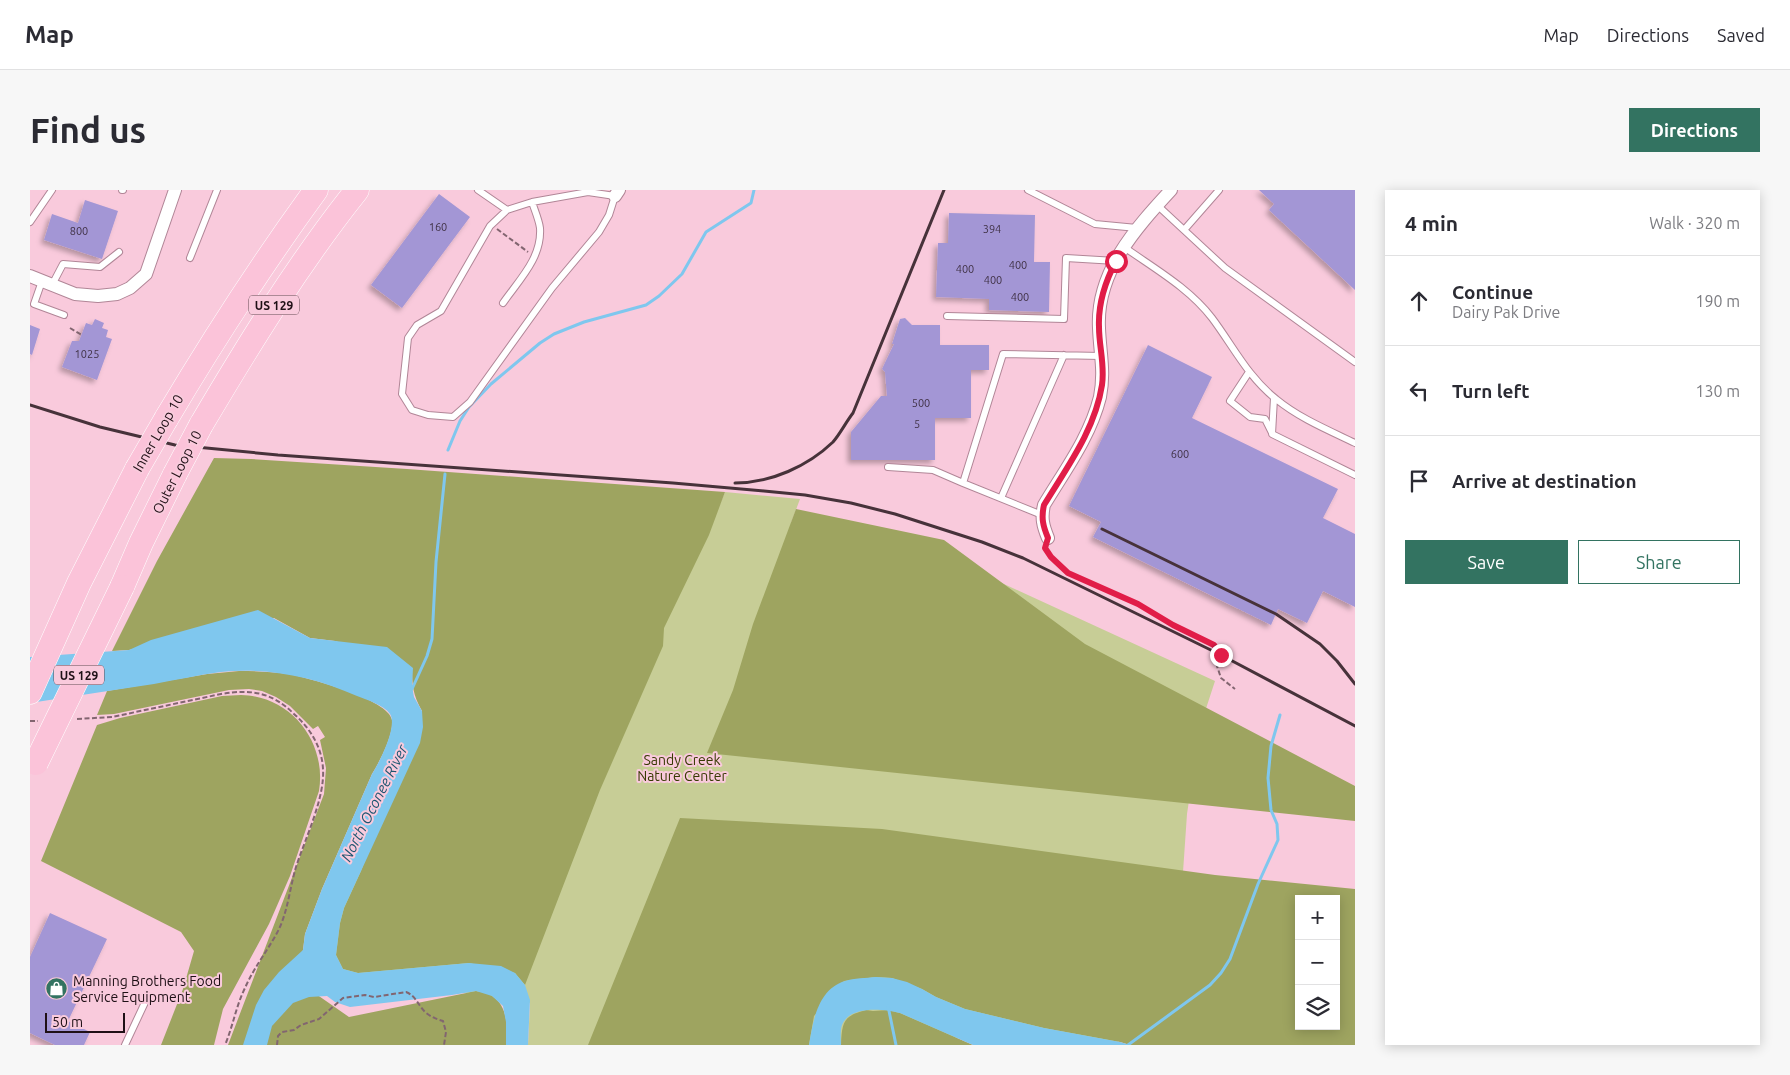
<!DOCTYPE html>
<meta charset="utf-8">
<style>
body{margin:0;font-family:Ubuntu,sans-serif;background:#f7f7f7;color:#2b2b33}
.controls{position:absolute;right:15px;bottom:15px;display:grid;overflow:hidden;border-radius:0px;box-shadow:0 2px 12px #0003}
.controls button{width:45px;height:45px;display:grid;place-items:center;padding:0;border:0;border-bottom:1px solid #e1e1e2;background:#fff;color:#2b2b33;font:25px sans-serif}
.scale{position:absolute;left:15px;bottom:12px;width:80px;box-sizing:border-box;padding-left:5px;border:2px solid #1f1016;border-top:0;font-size:14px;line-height:18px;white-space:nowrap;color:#1f1016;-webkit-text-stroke:4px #f9cadc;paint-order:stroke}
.stop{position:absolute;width:15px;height:15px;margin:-11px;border:4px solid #e11d48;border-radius:50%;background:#fff}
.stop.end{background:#e11d48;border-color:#fff;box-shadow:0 1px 5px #0008}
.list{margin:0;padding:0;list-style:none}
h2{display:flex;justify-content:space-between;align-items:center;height:65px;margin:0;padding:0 20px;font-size:21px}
h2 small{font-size:16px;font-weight:400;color:#7c7c81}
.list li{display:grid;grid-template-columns:32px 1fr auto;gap:15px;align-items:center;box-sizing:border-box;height:90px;padding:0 20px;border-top:1px solid #e1e1e2}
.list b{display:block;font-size:19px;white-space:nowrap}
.list p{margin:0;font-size:16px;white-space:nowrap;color:#7c7c81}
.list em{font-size:16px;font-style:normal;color:#7c7c81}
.actions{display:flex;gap:10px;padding:15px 20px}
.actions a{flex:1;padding:11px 0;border:1px solid #337361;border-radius:0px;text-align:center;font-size:18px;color:#337361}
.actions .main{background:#337361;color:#fff}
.icon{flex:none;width:28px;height:28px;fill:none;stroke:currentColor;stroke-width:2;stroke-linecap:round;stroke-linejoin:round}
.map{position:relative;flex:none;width:1325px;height:855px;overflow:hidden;border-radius:0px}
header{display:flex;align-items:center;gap:30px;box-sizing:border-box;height:70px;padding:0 25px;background:#fff;border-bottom:1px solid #e1e1e2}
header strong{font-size:24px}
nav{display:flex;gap:28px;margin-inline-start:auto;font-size:18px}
.intro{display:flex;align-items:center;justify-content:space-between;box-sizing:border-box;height:120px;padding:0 30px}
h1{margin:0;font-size:35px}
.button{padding:12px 22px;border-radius:0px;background:#337361;color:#fff;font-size:18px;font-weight:700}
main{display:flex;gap:30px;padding:0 30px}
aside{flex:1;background:#fff;border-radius:0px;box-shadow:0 2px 12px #0003}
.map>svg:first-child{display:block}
.green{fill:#c7cd96}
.forest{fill:#9ea460;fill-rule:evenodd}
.water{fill:#7fc7ee}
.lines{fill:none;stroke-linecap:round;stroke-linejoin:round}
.stream{stroke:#7fc7ee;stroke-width:3}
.building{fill:#a396d5;filter:url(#shadow)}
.service-casing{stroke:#b18697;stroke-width:8}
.minor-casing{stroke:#b18697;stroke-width:14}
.motorway-casing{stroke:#fff;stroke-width:25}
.path{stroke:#826570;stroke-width:2;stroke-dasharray:5 2.5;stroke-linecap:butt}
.service{stroke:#fff;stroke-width:6}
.minor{stroke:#fff;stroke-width:12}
.motorway{stroke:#fbc3d9;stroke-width:24}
.rail{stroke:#47323a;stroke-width:3}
.motorway-bridge-casing{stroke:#fff;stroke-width:25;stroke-linecap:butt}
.motorway-bridge{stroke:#fbc3d9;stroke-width:24}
.route{stroke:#e11d48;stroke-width:6}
.labels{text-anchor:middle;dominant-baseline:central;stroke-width:4;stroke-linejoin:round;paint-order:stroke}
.number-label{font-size:11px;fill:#403246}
.shield{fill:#f9cadc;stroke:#604851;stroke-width:1}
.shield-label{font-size:12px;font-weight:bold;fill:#1f1016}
.street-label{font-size:14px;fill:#1f1016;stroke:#f9cadc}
.park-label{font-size:14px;fill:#373a03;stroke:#f9cadc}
.poi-label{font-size:14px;fill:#1f1016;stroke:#f9cadc;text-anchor:start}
.water-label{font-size:15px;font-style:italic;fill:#1d5570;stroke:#f9cadc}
</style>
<header>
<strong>Map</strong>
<nav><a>Map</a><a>Directions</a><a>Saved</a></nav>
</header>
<div class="intro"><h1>Find us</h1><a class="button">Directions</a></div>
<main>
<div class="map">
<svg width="1325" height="855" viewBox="0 0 1325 855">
<defs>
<filter id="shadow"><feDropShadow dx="-3.5" dy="3.5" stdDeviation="2.5" flood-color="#0004"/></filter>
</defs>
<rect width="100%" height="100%" fill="#f9cadc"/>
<path class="green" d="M 695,302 L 770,309 L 761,333 L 924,371 L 1185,491 L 1170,537 L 1157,624 L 1149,740 L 1086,855 L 1008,844 L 763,855 L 498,855 L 500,813 L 287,779 L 327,672 L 685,326 Z"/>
<path class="forest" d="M 184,268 L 221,269 L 377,279 L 695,302 L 679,345 L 634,438 L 633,456 L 570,600 L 495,795 L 485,783 L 439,773 L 328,783 L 313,779 L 306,765 L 310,733 L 314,718 L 331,681 L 392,521 C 383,505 382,496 382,478 L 305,451 L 280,448 L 244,428 L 99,460 L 82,461 L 127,371 Z
M 766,319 L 914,350 L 1055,454 L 1325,596 L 1325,631 L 677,563 L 703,500 L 723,434 Z
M 209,481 C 225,481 242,482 259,484 C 278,488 359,509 362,530 C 364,544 349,573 342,584 L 292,699 L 275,744 L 273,760 L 263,788 L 319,827 L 446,801 C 451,802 458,803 462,806 C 478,816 478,838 476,855 L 198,855 L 294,604 L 296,578 L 290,550 L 295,547 L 288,536 L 283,539 L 260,516 L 246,507 L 232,501 L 219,499 L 199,500 L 84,524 L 67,525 L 77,501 L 177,484 Z
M 211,505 C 261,506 297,552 289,601 L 260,686 L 239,734 L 193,819 L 184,855 L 131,855 L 153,799 L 164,761 L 151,742 L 11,671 L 67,535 L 90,528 L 192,506 Z
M 650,628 L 852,639 L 1185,685 L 1325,699 L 1325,855 L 1100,855 L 1090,852 L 1014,838 L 935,819 L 906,807 L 892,799 L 862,788 L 846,787 L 814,791 L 784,826 L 779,855 L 558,855 ZM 1269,709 L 1306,709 L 1306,836 L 1269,836 Z
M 836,820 L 843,821 L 858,820 L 870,823 L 943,855 L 811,855 C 812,832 813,826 836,820 Z"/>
<path class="water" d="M 228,420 L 280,448 L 357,457 L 383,478 L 382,496 L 384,507 L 392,521 L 393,537 L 390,553 L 314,718 L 310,733 L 306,765 L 313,779 L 328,783 L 439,773 L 471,776 L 485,783 L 495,795 L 500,810 L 498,855 L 476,855 L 476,832 L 473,816 L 462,806 L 446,801 L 422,805 L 320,817 L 305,812 L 297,806 L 279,807 L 263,813 L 242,836 L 237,855 L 213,855 L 226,815 L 234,800 L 249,782 L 273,760 L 275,744 L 292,699 L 342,584 C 349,573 368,537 360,524 C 354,515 337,510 327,506 C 285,487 238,477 191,482 C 168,485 146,490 124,494 C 82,500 41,507 0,513 L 0,467 L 99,460 L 121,450 Z
M 846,787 L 862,788 L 877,792 L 892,799 L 906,807 L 935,819 L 1014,838 L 1090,852 L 1100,855 L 943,855 L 870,823 C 854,819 820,815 812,835 C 810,840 811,849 811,855 L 779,855 C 783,831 788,799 815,791 C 824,788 836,788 846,787 Z"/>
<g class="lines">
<path class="stream" d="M 418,260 L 430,231 L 439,217 L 461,194 L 510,153 L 524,144 L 554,132 L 616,115 L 629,106 L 652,84 L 676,42 L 721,13 L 724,0
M 382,499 L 397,466 L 402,449 L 406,372 L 415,284
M 858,816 L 866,855
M 1098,855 L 1180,795 L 1191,783 L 1200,769 L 1228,694 L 1248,650 L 1247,634 L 1241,620 L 1238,588 L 1241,556 L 1250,525"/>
</g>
<path class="building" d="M 1229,0 L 1325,0 L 1325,100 L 1239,20 L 1244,14 Z
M 409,4 L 440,27 L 372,118 L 341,95 Z
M 55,10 L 88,21 L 72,69 L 14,50 L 22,24 L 48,33 Z
M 919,23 L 1005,25 L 1004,72 L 1020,72 L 1019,122 L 959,120 L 959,109 L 906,107 L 908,53 L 918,53 Z
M 875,128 L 882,135 L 910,135 L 910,155 L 959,155 L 959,180 L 941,180 L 941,228 L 905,228 L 905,270 L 821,270 L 821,242 L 851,206 L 857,206 L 855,182 L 852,179 L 864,154 L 862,154 L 870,129 Z
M 65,129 L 74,133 L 72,138 L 78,140 L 76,147 L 82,149 L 67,190 L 32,177 L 42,151 L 49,151 L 56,133 L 62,135 Z
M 0,135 L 10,139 L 2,165 L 0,164 Z
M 1118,155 L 1182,187 L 1162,228 L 1308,299 L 1293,328 L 1325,344 L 1325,417 L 1293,401 L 1277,433 L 1248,419 L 1241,435 L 1063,347 L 1071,332 L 1039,316 Z
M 20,723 L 77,749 L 38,831 L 60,842 L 54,855 L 25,855 L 0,843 L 0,767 Z"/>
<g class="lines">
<defs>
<path id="service" d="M 92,0 L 93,0
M 448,0 L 477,20
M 998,0 L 1065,34 L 1107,38
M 558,2 L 585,6 L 579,25 L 569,42 L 522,98 L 440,212 L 423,227 L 398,225 L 382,220 L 372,204 L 378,148 L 387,135 L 411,121 L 460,36 L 477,20 L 502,12 Z
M 1127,15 L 1195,78 L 1325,172
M 0,32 L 22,0
M 1154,40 L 1189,0
M 1094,57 C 1125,79 1159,98 1182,128 C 1203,156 1218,187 1246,209 C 1269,228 1298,240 1325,253
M 160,68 L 187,0
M 12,91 L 4,114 L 34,125
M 22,95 L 33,74 L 70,77 L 89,62
M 473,113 C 489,90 512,68 510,38 C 509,30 505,21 502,12
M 917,126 L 1034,129 L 1036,68 L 1086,71
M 1219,182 L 1200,211 L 1220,227 L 1235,229 L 1242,243
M 1244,208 L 1242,244 L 1325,285
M 858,277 L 903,280 L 933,293
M 971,308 L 1034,165
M 1012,325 L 933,293 L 973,164 L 1071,166
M 95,855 L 118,806"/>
<path id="minor" d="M 585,6 L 589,0
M 0,86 L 45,104 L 68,106 L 87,104 L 100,98 L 116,84 L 145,0
M 1018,348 C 1013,336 1011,328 1014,315 C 1035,280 1060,247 1070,207 C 1075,181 1070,164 1069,138 C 1066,82 1105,39 1141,0"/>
<path id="motorway" d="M 136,229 C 183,150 232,74 286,0
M 171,235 C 219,154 268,74 327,0
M 92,397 L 111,353 L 145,284
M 0,502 L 49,393 L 107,279"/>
</defs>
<use href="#service" class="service-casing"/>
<use href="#minor" class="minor-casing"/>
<use href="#motorway" class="motorway-casing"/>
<path class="path" d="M 467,39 L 498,62
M 40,138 L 52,145
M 1016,359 L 1021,367 L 1038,383 L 1108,414 L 1143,435 L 1183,455 L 1191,465 L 1186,473 L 1191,488 L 1205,499
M 47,529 L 82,527 L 191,504 C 221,499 242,502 264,524 C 280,538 292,557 293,579 C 295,608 275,649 266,677 C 260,697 258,720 249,739 C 239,759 224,777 215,798 C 206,816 203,836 195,855
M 0,531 L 8,531
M 247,855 L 248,846 L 252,842 L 264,840 L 271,835 L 289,829 L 313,808 L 335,805 L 344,807 L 376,802 C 386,806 388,815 395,822 C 401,827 406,829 413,831 L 416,842 L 414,855"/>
<use href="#service" class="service"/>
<use href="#minor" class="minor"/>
<use href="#motorway" class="motorway"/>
<path class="rail" d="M 0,215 L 70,237 L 145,255 L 248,265 L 643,293 L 734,301 L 775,305 L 821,313 L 865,324 L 952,352 L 993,368 L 1191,465 L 1325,536
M 705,293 C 741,293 778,276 803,252 C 810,244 816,232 823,223 L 914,0
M 1072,339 L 1246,424 L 1290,454 L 1307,471 L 1325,494"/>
<defs>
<path id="motorway-bridge" d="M 107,279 L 136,229
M 145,284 L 171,235
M 6,573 L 92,397"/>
</defs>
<use href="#motorway-bridge" class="motorway-bridge-casing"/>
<use href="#motorway-bridge" class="motorway-bridge"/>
</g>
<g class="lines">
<path class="route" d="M 1086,71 C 1075,92 1068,114 1069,137 C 1069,157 1075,175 1072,195 C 1065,240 1037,277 1014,315 C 1011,328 1013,336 1018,348 L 1015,358 L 1021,367 L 1038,383 L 1108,414 L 1143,435 L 1184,455 L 1191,465"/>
</g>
<defs>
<symbol id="shop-disc" viewBox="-11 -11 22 22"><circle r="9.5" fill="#337361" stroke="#f9cadc"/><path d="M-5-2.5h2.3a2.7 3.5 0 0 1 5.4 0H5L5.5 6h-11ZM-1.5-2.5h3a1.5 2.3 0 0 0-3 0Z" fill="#fff"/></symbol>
</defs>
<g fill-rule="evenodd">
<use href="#shop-disc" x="14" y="786" width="25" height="25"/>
</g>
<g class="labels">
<g class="number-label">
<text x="408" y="37">160</text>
<text x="962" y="39">394</text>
<text x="49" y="41">800</text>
<text x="988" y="75">400</text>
<text x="935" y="79">400</text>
<text x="963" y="90">400</text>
<text x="990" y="107">400</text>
<text x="57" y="164">1025</text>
<text x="891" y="213">500</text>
<text x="887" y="234">5</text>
<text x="1150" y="264">600</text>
</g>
<g class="shield">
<rect x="219" y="105.5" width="50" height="19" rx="4"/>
<rect x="24" y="475.5" width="50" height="19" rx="4"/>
</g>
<g class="shield-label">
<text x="244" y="115">US 129</text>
<text x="49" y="485">US 129</text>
</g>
<g class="street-label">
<text transform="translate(128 243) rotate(-60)">Inner Loop 10</text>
<text transform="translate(147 282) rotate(-63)">Outer Loop 10</text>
</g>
<g class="park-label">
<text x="652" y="570">Sandy Creek<tspan x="652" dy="16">Nature Center</tspan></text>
</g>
<g class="poi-label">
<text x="43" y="791">Manning Brothers Food<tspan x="43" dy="16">Service Equipment</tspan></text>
</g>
<g class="water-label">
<text transform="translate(344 613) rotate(-63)">North Oconee River</text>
</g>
</g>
</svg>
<div class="controls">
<button>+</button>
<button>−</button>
<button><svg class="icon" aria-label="layers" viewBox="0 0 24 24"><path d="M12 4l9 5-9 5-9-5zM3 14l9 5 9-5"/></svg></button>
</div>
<div class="scale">50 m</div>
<div class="stop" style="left:1086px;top:71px"></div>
<div class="stop end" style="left:1191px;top:465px"></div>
</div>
<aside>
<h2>4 min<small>Walk · 320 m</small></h2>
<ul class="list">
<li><svg class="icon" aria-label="ahead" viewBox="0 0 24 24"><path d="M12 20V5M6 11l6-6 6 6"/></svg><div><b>Continue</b><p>Dairy Pak Drive</p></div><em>190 m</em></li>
<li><svg class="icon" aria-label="left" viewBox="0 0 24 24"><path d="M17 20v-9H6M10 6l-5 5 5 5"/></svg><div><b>Turn left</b></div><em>130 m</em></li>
<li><svg class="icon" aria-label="arrive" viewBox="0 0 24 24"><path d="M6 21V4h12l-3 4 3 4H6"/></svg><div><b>Arrive at destination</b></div></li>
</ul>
<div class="actions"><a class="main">Save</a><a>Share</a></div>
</aside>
</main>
